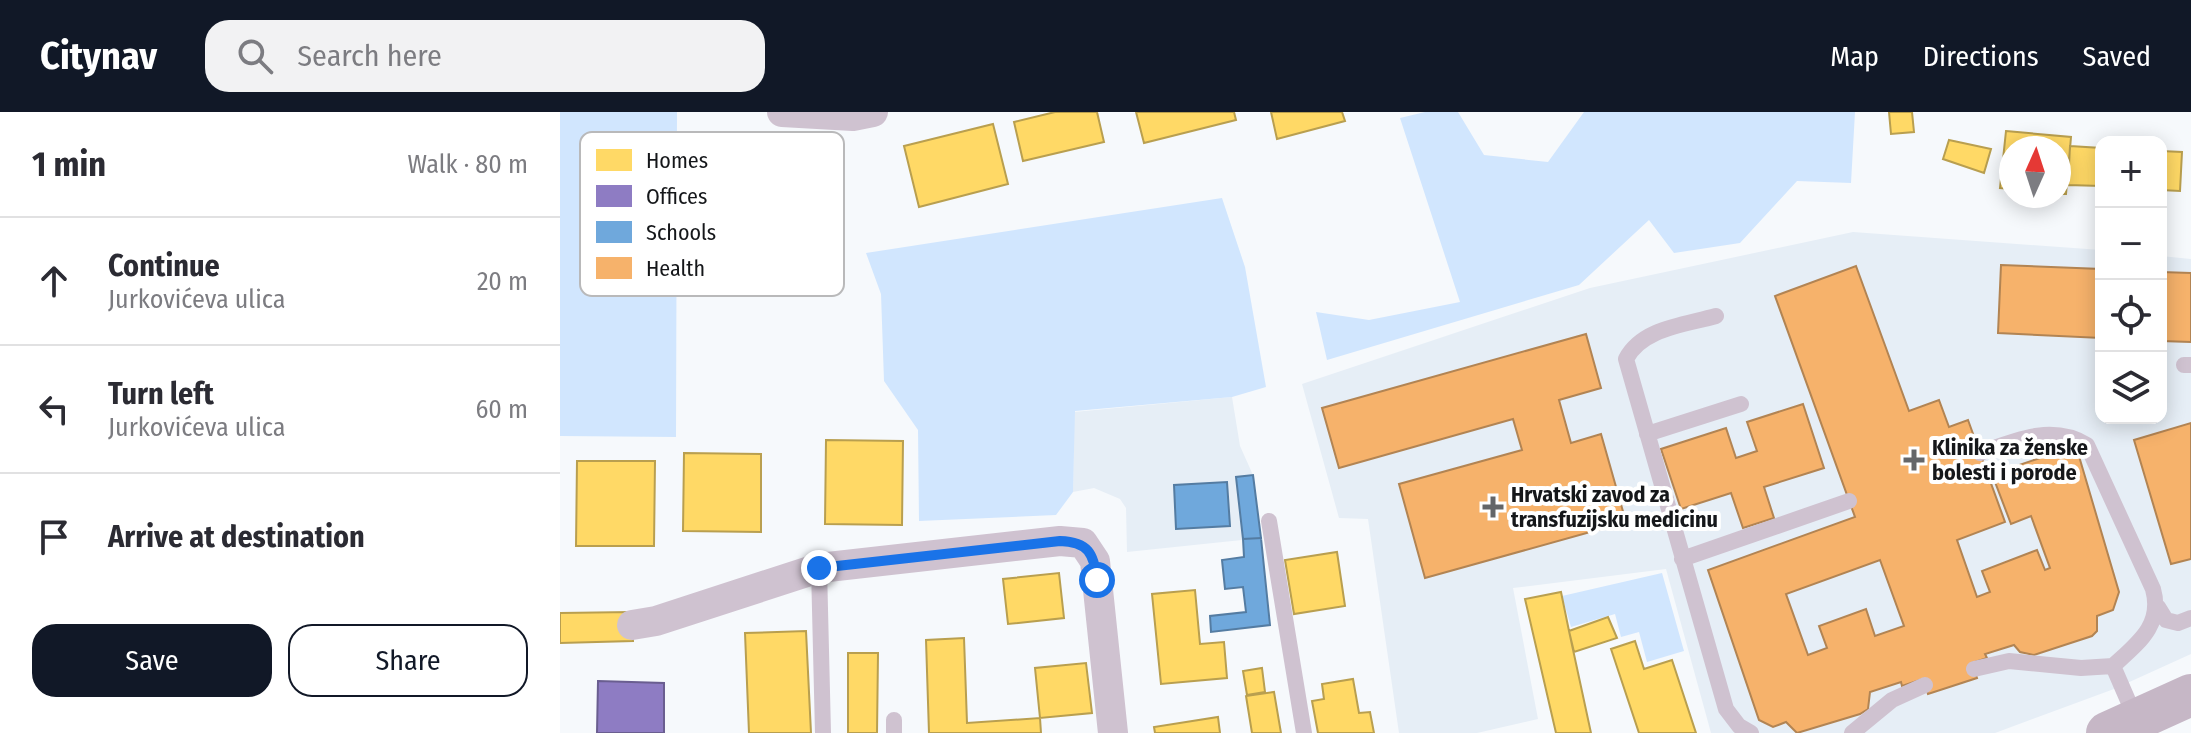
<!DOCTYPE html>
<meta charset="utf-8">
<style>
body{margin:0;font-family:"Fira Sans Condensed",sans-serif;background:#f2f2f3;color:#2b2b33}
.controls{position:absolute;right:24px;top:24px;display:grid;overflow:hidden;border-radius:16px;box-shadow:0 4px 20px #0003}
.controls button{width:72px;height:72px;display:grid;place-items:center;padding:0;border:0;border-bottom:2px solid #e1e1e2;background:#fff;color:#2b2b33;font:40px sans-serif}
.compass{position:absolute;left:1439px;top:24px;width:72px;height:72px;border-radius:50%;background:#fff;box-shadow:0 4px 20px #0003;rotate:3deg}
.stop{position:absolute;width:24px;height:24px;margin:-18px;border:6px solid #1a73e8;border-radius:50%;background:#fff}
.stop.end{background:#1a73e8;border-color:#fff;box-shadow:0 2px 8px #0008}
.list{margin:0;padding:0;list-style:none}
h2{display:flex;justify-content:space-between;align-items:center;height:104px;margin:0;padding:0 32px;font-size:34px}
h2 small{font-size:26px;font-weight:400;color:#7c7c81}
.list li{display:grid;grid-template-columns:52px 1fr auto;gap:24px;align-items:center;box-sizing:border-box;height:128px;padding:0 32px;border-top:2px solid #e1e1e2}
.list b{display:block;font-size:30px;white-space:nowrap}
.list p{margin:0;font-size:26px;white-space:nowrap;color:#7c7c81}
.list em{font-size:26px;font-style:normal;color:#7c7c81}
.actions{display:flex;gap:16px;padding:24px 32px}
.actions a{flex:1;padding:18px 0;border:2px solid #111827;border-radius:24px;text-align:center;font-size:28px;color:#111827}
.actions .main{background:#111827;color:#fff}
.icon{flex:none;width:44px;height:44px;fill:none;stroke:currentColor;stroke-width:2;stroke-linecap:round;stroke-linejoin:round}
.map{position:relative;flex:none;width:1631px;height:621px;overflow:hidden}
header{display:flex;align-items:center;gap:48px;box-sizing:border-box;height:112px;padding:0 40px;background:#111827;color:#fff}
header strong{font-size:38px}
nav{display:flex;gap:44px;margin-inline-start:auto;font-size:28px}
.search{width:560px;height:72px;background:#f2f2f3;display:flex;align-items:center;gap:20px;box-sizing:border-box;padding:0 28px;border-radius:24px;color:#7c7c81;font-size:30px}
main{display:flex}
aside{flex:1;background:#fff}
.map>svg:first-child{display:block}
.built{fill:#e6eef6}
.green{fill:#d1e6fe}
.homes{fill:#ffd966;stroke:#b99f4f;stroke-width:2}
.offices{fill:#8e7cc3;stroke:#6a5e90;stroke-width:2}
.schools{fill:#6fa8dc;stroke:#547ca2;stroke-width:2}
.health{fill:#f6b26b;stroke:#b28453;stroke-width:2;fill-rule:evenodd}
.lines{fill:none;stroke-linecap:round;stroke-linejoin:round}
.lane{stroke:#cfc2d0;stroke-width:16}
.street{stroke:#cfc2d0;stroke-width:30}
.secondary{stroke:#c6b7c6;stroke-width:42}
.route{stroke:#1a73e8;stroke-width:10}
.poi-dot{fill:#646669;stroke:#fff;stroke-width:3}
.labels{text-anchor:middle;dominant-baseline:central;stroke-width:8;stroke-linejoin:round;paint-order:stroke}
.poi-label{font-size:22px;font-weight:bold;fill:#15171a;stroke:#fff;text-anchor:start}
.key{fill:#fff;stroke:#b9b9ba;stroke-width:2}
.key-label{font-size:22px;fill:#15171a}
</style>
<header>
<strong>Citynav</strong>
<div class="search"><svg class="icon" aria-label="search" viewBox="0 0 24 24"><circle cx="10" cy="10" r="6"/><path d="M15 15l6 6"/></svg>Search here</div>
<nav><a>Map</a><a>Directions</a><a>Saved</a></nav>
</header>
<main>
<aside>
<h2>1 min<small>Walk · 80 m</small></h2>
<ul class="list">
<li><svg class="icon" aria-label="ahead" viewBox="0 0 24 24"><path d="M12 20V5M6 11l6-6 6 6"/></svg><div><b>Continue</b><p>Jurkovićeva ulica</p></div><em>20 m</em></li>
<li><svg class="icon" aria-label="left" viewBox="0 0 24 24"><path d="M17 20v-9H6M10 6l-5 5 5 5"/></svg><div><b>Turn left</b><p>Jurkovićeva ulica</p></div><em>60 m</em></li>
<li><svg class="icon" aria-label="arrive" viewBox="0 0 24 24"><path d="M6 21V4h12l-3 4 3 4H6"/></svg><div><b>Arrive at destination</b></div></li>
</ul>
<div class="actions"><a class="main">Save</a><a>Share</a></div>
</aside>
<div class="map">
<svg width="1631" height="621" viewBox="0 0 1631 621">
<rect width="100%" height="100%" fill="#f6f9fc"/>
<path class="built" d="M 1293,120 L 1541,138 L 1541,306 L 1601,306 L 1601,144 L 1631,147 L 1631,542 L 1554,577 L 1435,621 L 1151,621 L 1106,457 L 953,476 L 978,607 L 917,621 L 839,621 L 808,407 L 779,406 L 742,272 L 1030,176 Z
M 672,285 L 680,334 L 693,363 L 701,426 L 567,440 L 566,396 L 560,387 L 534,376 L 513,380 L 514,300 Z"/>
<path class="green" d="M 0,0 L 117,0 L 116,325 L 0,324 Z
M 865,0 L 898,0 L 924,43 L 988,50 L 1024,0 L 1295,0 L 1291,71 L 1237,69 L 1180,131 L 1114,141 L 1089,108 L 1019,173 L 767,248 L 756,200 L 809,208 L 900,190 L 840,6 Z
M 662,86 L 685,155 L 706,275 L 672,285 L 515,299 L 513,380 L 496,403 L 359,409 L 358,318 L 324,269 L 321,182 L 306,141 Z
M 1102,461 L 1124,539 L 1087,550 L 1079,520 L 1061,525 L 1055,502 L 1011,515 L 1002,484 Z"/>
<path class="homes" d="M 495,0 L 537,0 L 544,30 L 463,49 L 454,10 Z
M 576,0 L 674,0 L 676,8 L 584,31 Z
M 711,0 L 782,0 L 785,9 L 717,27 Z
M 1329,0 L 1352,0 L 1354,20 L 1331,22 Z
M 433,12 L 448,72 L 359,95 L 344,34 Z
M 1446,19 L 1511,25 L 1506,82 L 1499,82 L 1499,36 L 1451,36 L 1451,77 L 1440,76 Z
M 1389,28 L 1431,37 L 1424,61 L 1383,47 Z
M 1510,34 L 1541,36 L 1541,74 L 1508,73 Z
M 1601,39 L 1622,40 L 1620,79 L 1601,78 Z
M 266,328 L 343,329 L 342,413 L 265,412 Z
M 124,341 L 201,342 L 201,420 L 123,419 Z
M 17,349 L 95,349 L 94,434 L 16,434 Z
M 777,440 L 785,494 L 734,502 L 725,448 Z
M 499,461 L 504,506 L 448,512 L 443,467 Z
M 635,478 L 640,532 L 664,530 L 667,566 L 601,572 L 592,482 Z
M 1001,480 L 1009,519 L 1031,621 L 996,621 L 965,487 Z
M 71,500 L 73,529 L 0,531 L 0,501 Z
M 1048,505 L 1057,526 L 1014,540 L 1009,519 Z
M 246,519 L 251,621 L 189,621 L 185,521 Z
M 404,526 L 407,611 L 480,606 L 481,621 L 369,621 L 366,528 Z
M 1075,529 L 1084,557 L 1112,548 L 1136,621 L 1079,621 L 1051,537 Z
M 288,541 L 318,541 L 317,621 L 288,621 Z
M 526,551 L 532,601 L 480,606 L 475,556 Z
M 702,556 L 705,580 L 687,583 L 683,559 Z
M 793,567 L 799,601 L 810,600 L 814,621 L 758,621 L 752,589 L 764,587 L 762,572 Z
M 714,580 L 721,621 L 692,621 L 686,584 Z
M 658,605 L 660,621 L 595,621 L 594,615 Z"/>
<path class="offices" d="M 38,569 L 104,571 L 104,621 L 37,621 Z"/>
<path class="schools" d="M 693,363 L 701,426 L 683,427 L 676,365 Z
M 667,370 L 670,414 L 616,417 L 614,373 Z
M 701,426 L 710,513 L 651,520 L 650,504 L 686,500 L 683,475 L 665,477 L 662,448 L 684,445 L 683,427 Z"/>
<path class="health" d="M 1441,153 L 1541,157 L 1541,226 L 1438,221 Z
M 1296,154 L 1349,299 L 1379,288 L 1389,315 L 1408,308 L 1445,410 L 1397,428 L 1417,485 L 1430,480 L 1422,459 L 1477,438 L 1485,458 L 1490,456 L 1471,404 L 1451,412 L 1432,362 L 1516,334 L 1559,480 L 1553,498 L 1537,504 L 1537,519 L 1532,524 L 1474,543 L 1460,540 L 1454,533 L 1425,542 L 1427,546 L 1412,551 L 1417,566 L 1368,582 L 1363,567 L 1342,574 L 1341,570 L 1310,580 L 1308,597 L 1300,602 L 1237,621 L 1226,610 L 1213,615 L 1199,608 L 1148,458 L 1295,405 L 1215,184 ZM 1320,448 L 1344,514 L 1315,524 L 1306,497 L 1259,514 L 1267,536 L 1248,543 L 1226,482 Z
M 1601,160 L 1631,161 L 1631,230 L 1601,229 Z
M 1026,222 L 1041,276 L 999,288 L 1011,331 L 1041,322 L 1066,410 L 865,466 L 839,372 L 962,338 L 953,307 L 779,356 L 762,296 Z
M 1243,292 L 1264,356 L 1204,375 L 1214,406 L 1183,416 L 1171,381 L 1121,397 L 1101,337 L 1166,316 L 1176,346 L 1197,339 L 1187,310 Z
M 1631,311 L 1631,447 L 1611,452 L 1574,328 Z"/>
<g class="lines">
<path class="lane" d="M 1156,204 C 1125,213 1082,216 1066,247 L 1166,597 L 1179,614 L 1191,621
M 1624,253 L 1631,253
M 1087,322 L 1181,292
M 1420,341 C 1456,328 1492,312 1527,333 L 1593,477 C 1603,513 1578,531 1553,554
M 709,409 L 744,621
M 1122,447 L 1289,389
M 259,456 L 263,621
M 1598,495 L 1606,508 L 1618,511 L 1631,506
M 1414,557 L 1449,549 L 1521,556 L 1553,554 L 1576,607
M 334,608 L 334,621
M 1292,621 L 1332,588 L 1365,573"/>
<path class="street" d="M 222,0 L 293,4 L 313,0
M 72,513 L 96,509 L 259,456 L 500,429 L 523,431 L 535,449 L 553,621"/>
<path class="secondary" d="M 1547,621 L 1631,583"/>
</g>
<g class="lines">
<path class="route" d="M 259,456 L 500,429 C 528,430 534,441 537,468"/>
</g>
<g class="poi-dot">
<path d="M1350 336h8v8h8v8h-8v8h-8v-8h-8v-8h8z"/>
<path d="M929 383h8v8h8v8h-8v8h-8v-8h-8v-8h8z"/>
</g>
<g class="labels">
<g class="poi-label">
<text x="1372" y="335">Klinika za ženske<tspan x="1372" dy="25">bolesti i porode</tspan></text>
<text x="951" y="382">Hrvatski zavod za<tspan x="951" dy="25">transfuzijsku medicinu</tspan></text>
</g>
</g>
<rect x="20" y="20" width="264" height="164" rx="12" class="key"/>
<rect x="36" y="37" width="36" height="22" fill="#ffd966"/>
<rect x="36" y="73" width="36" height="22" fill="#8e7cc3"/>
<rect x="36" y="109" width="36" height="22" fill="#6fa8dc"/>
<rect x="36" y="145" width="36" height="22" fill="#f6b26b"/>
<g class="key-label">
<text x="86" y="56">Homes</text>
<text x="86" y="92">Offices</text>
<text x="86" y="128">Schools</text>
<text x="86" y="164">Health</text>
</g>
</svg>
<div class="controls">
<button>+</button>
<button>−</button>
<button><svg class="icon" aria-label="locate" viewBox="0 0 24 24"><circle cx="12" cy="12" r="6"/><path d="M12 2v4M12 18v4M2 12h4M18 12h4"/></svg></button>
<button><svg class="icon" aria-label="layers" viewBox="0 0 24 24"><path d="M12 4l9 5-9 5-9-5zM3 14l9 5 9-5"/></svg></button>
</div>
<svg class="compass" viewBox="-18 -18 36 36"><path d="M0-13l5 13h-10z" fill="#e53935"/><path d="M0 13l5-13h-10z" fill="#7c7c81"/></svg>
<div class="stop" style="left:537px;top:468px"></div>
<div class="stop end" style="left:259px;top:456px"></div>
</div>
</main>
